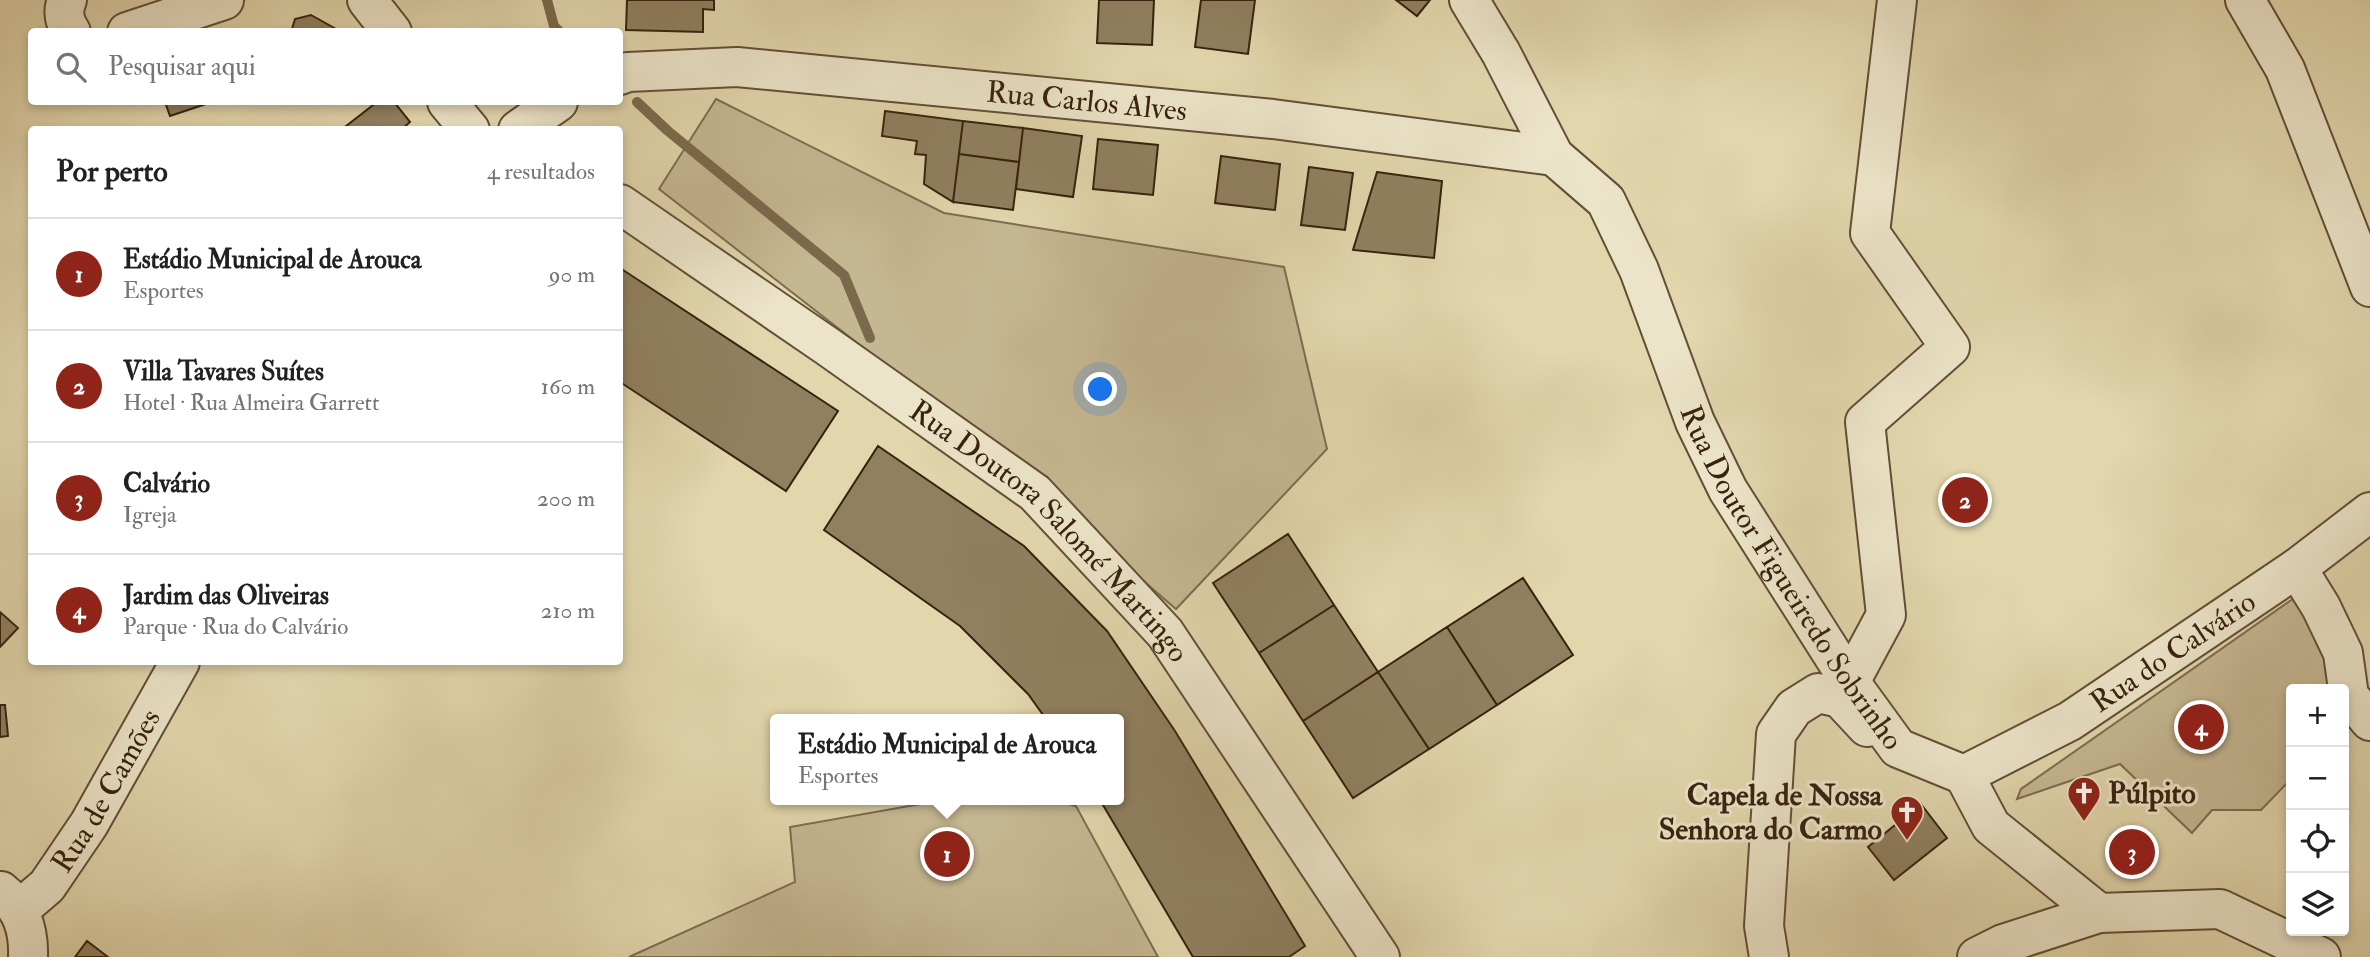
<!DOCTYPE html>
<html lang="pt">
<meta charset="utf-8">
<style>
body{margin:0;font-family:"IM FELL Double Pica",serif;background:#f2f2f2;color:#202124}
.controls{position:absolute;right:21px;bottom:21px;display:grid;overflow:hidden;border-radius:7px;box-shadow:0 4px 10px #0003}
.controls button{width:63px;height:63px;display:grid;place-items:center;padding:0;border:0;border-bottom:2px solid #e0e0e0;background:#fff;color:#202124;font:35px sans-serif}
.you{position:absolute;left:1101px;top:390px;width:24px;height:24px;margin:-18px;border:5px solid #fff;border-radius:50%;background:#1a73e8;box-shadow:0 0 0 10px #1a73e833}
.badge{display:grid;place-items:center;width:46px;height:46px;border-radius:50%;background:#8f2418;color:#fff;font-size:23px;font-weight:700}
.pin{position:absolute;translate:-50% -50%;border:4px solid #fff;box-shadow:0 2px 7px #0006}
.popup{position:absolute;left:770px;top:714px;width:354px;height:91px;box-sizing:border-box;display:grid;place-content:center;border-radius:7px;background:#fff;filter:drop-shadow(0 2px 5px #0005);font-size:23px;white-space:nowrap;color:#757577}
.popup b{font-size:26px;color:#202124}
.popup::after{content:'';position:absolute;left:50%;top:100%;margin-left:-14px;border:14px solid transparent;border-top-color:#fff}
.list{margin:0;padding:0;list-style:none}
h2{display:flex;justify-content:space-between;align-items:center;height:91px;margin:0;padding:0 28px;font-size:30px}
h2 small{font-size:23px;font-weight:400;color:#757577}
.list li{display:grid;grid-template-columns:46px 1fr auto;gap:21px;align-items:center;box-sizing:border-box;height:112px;padding:0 28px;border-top:2px solid #e0e0e0}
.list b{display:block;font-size:26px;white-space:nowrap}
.list p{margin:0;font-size:23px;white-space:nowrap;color:#757577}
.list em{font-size:23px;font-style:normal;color:#757577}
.icon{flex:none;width:38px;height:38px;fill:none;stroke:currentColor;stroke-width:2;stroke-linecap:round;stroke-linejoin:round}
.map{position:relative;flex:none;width:2370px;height:957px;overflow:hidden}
.search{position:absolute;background:#fff;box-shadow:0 4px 10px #0003;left:28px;top:28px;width:595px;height:77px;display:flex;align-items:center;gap:18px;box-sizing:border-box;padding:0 24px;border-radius:7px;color:#757577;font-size:26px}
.panel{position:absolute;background:#fff;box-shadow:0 4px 10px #0003;left:28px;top:126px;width:595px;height:539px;border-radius:7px}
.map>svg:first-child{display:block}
.green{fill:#c5b791;stroke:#7e6c50;stroke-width:2}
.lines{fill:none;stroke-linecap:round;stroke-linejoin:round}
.stream{stroke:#7b694c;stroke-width:10}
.building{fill:#908060;stroke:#37220e;stroke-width:2}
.minor-casing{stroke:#624f36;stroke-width:42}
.minor{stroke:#ece4c9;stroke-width:38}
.labels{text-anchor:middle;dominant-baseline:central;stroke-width:6;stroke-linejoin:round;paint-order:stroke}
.street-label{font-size:30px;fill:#37220e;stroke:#ece4c9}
.poi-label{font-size:30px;font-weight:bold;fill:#37220e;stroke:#ece4c9;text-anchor:start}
</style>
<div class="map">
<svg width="2370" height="957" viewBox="0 0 2370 957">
<rect width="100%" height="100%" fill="#e2d6ac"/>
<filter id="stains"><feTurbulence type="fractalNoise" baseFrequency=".00286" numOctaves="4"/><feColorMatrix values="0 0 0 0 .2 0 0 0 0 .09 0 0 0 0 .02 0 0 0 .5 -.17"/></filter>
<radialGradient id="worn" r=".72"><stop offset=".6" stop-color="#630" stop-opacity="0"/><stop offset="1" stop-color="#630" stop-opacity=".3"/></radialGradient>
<path class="green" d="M 716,99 L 944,213 L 1284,267 L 1327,449 L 1176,609 L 955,419 L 659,189 Z
M 2297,596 L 2334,668 L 2336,689 L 2291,689 L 2291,779 L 2261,810 L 2212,810 L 2192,833 L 2120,764 L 2017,799 L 2021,789 Z
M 943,800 L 1053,800 L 1076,806 L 1158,957 L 629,957 L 795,882 L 790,827 Z"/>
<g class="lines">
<path class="stream" d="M 547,0 L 554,26 L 560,32
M 637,102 L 668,131 L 844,275 L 870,338"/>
</g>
<path class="building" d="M 627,0 L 714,0 L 714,10 L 703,9 L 703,32 L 626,30 Z
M 1099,0 L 1154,0 L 1152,45 L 1097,43 Z
M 1201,0 L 1255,0 L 1248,54 L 1195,47 Z
M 1396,0 L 1430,0 L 1417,16 Z
M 311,15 L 336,29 L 338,32 L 291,32 L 295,19 Z
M 165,102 L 212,102 L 170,116 Z
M 377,102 L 394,102 L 410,122 L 401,130 L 341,130 Z
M 885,111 L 963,121 L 953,202 L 924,184 L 926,155 L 915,154 L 917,141 L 882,136 Z
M 963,121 L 1023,128 L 1019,162 L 959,154 Z
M 1023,128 L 1082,136 L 1073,197 L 1016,189 Z
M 1098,139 L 1158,145 L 1153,195 L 1093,189 Z
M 959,154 L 1019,162 L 1013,210 L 953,202 Z
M 1221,156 L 1280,164 L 1275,210 L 1215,203 Z
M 1309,167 L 1353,173 L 1345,230 L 1301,225 Z
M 1377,172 L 1442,181 L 1434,258 L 1353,250 Z
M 620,268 L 838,411 L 786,491 L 620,382 Z
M 878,446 L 1024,546 L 1107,631 L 1175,731 L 1305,946 L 1289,957 L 1193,957 L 1100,800 L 1118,800 L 1118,719 L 1046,719 L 1028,694 L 960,626 L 824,530 Z
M 1288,534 L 1334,605 L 1259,653 L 1213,583 Z
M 1523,578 L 1573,655 L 1497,705 L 1447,627 Z
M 1334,605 L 1378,672 L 1303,721 L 1259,653 Z
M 0,612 L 18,628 L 0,647 Z
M 1447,627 L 1497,705 L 1429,749 L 1378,672 Z
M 1378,672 L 1429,749 L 1353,798 L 1303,721 Z
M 0,705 L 5,705 L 8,736 L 0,737 Z
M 1921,804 L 1947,838 L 1894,880 L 1868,847 Z
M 87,941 L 108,957 L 75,957 Z"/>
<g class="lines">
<defs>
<g id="minor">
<path d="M 67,0 C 62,12 64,21 71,32"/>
<path d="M 367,0 L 392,32"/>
<path id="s1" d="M 1469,0 L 1501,53 L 1554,156 L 1606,201 L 1639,270 L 1695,422 L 1728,490 L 1850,682 L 1898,748 L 1964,775 L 1991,826 L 2099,913 L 2220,909 L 2321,957"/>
<path d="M 2245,0 L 2285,69 L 2370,287"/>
<path d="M 127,32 L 224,0"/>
<path id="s2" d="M 620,75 L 628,72 L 737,67 L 1273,119 L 1554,156"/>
<path d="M 447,102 L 470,130"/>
<path d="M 518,130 L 558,102"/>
<path id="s3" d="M 620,204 L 827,346 L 1035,493 L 1165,633 L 1380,957"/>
<path d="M 2297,568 L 2321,607 L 2343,653 L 2349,696 L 2370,721"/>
<path d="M 1850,682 L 1886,615 L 1865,422 L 1950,347 L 1870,233 L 1897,0"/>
<path id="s4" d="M 1964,775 L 2070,721 L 2297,568 L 2370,512"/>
<path d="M 1,891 C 22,908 29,930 28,957"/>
<path id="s5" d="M 19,910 L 47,886 L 89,824 L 180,662"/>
<path d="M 1769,957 L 1764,926 L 1776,734 L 1794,708 L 1818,693 L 1840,698 L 1867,727"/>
<path d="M 1977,957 L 2003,944 L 2099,913"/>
</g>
</defs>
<use href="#minor" class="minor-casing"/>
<use href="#minor" class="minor"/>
</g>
<defs>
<symbol id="church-pin" viewBox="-11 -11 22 30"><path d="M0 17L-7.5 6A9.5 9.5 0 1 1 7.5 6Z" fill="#8f2418" stroke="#ece4c9"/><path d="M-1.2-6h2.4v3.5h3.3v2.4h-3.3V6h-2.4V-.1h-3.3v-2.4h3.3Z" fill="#fff"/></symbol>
</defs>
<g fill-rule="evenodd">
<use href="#church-pin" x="2065" y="774" width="38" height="52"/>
<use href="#church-pin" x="1888" y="793" width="38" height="52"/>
</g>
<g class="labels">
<g class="street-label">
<text stroke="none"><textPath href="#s2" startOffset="469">Rua Carlos Alves</textPath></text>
<text stroke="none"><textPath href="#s3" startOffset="542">Rua Doutora Salomé Martingo</textPath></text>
<text stroke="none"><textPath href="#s1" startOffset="668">Rua Doutor Figueiredo Sobrinho</textPath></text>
<text stroke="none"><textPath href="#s4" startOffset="243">Rua do Calvário</textPath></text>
<text stroke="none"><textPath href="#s5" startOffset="149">Rua de Camões</textPath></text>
</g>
<g class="poi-label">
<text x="2108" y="793">Púlpito</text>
<text x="1882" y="795" text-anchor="end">Capela de Nossa<tspan x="1882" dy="34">Senhora do Carmo</tspan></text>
</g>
</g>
<rect width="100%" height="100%" filter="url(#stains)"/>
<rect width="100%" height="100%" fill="url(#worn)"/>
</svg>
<div class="controls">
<button>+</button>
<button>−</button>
<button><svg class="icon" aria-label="locate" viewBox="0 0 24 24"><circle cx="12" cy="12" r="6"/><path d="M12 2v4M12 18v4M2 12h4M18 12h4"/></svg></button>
<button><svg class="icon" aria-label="layers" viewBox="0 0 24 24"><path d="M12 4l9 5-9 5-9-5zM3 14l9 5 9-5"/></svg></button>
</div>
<div class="you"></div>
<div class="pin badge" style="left:947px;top:854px">1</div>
<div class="popup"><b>Estádio Municipal de Arouca</b>Esportes</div>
<div class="pin badge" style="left:1965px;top:500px">2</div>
<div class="pin badge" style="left:2132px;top:852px">3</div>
<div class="pin badge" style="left:2201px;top:727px">4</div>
<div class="search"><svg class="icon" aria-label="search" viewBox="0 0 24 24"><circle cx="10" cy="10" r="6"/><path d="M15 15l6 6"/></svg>Pesquisar aqui</div>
<section class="panel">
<h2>Por perto<small>4 resultados</small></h2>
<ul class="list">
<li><span class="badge">1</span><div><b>Estádio Municipal de Arouca</b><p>Esportes</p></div><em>90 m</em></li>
<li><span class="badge">2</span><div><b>Villa Tavares Suítes</b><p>Hotel · Rua Almeira Garrett</p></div><em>160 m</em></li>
<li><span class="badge">3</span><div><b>Calvário</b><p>Igreja</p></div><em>200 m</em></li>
<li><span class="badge">4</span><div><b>Jardim das Oliveiras</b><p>Parque · Rua do Calvário</p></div><em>210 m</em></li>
</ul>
</section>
</div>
